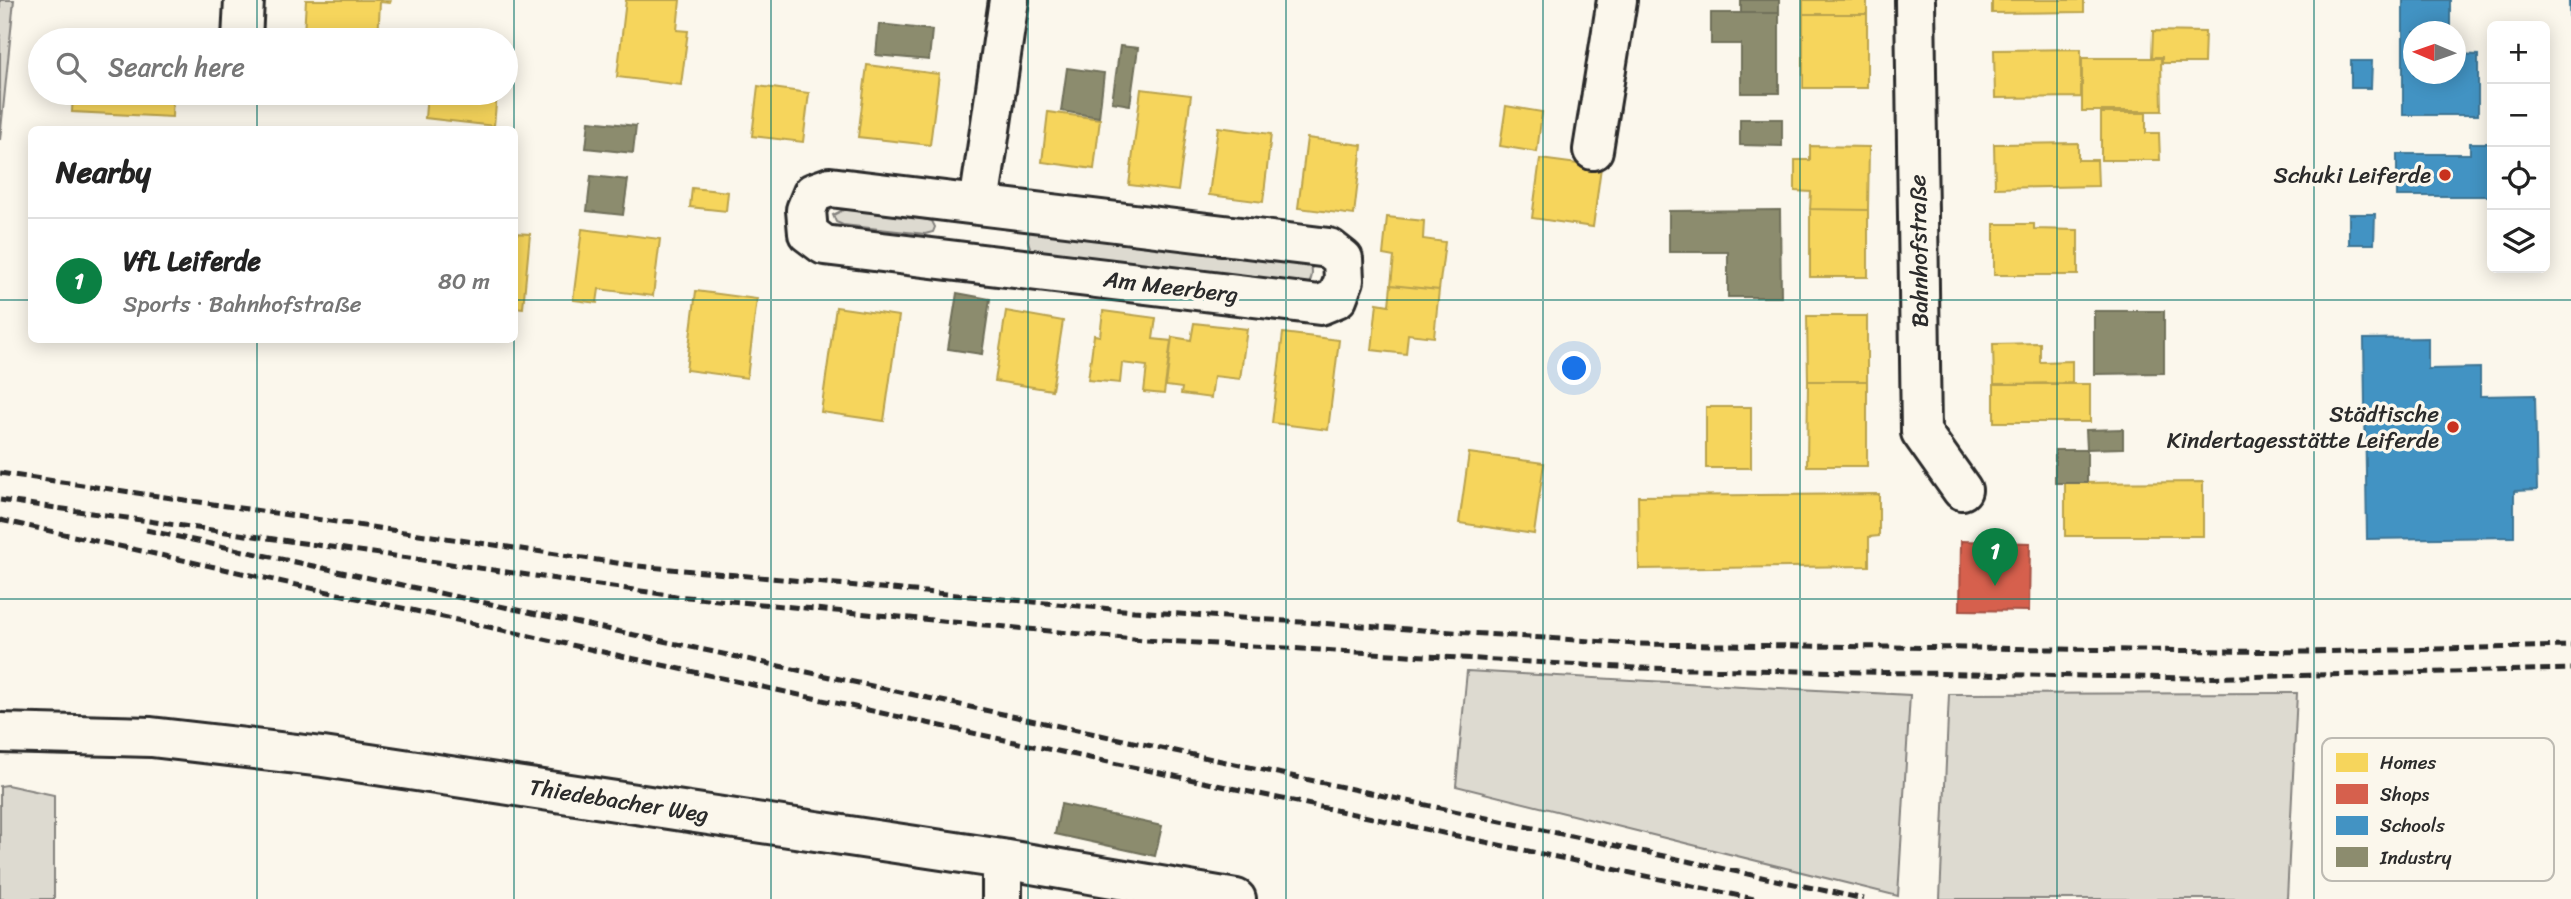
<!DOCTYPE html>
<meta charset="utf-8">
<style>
body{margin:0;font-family:Sriracha,sans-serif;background:#f2f2f2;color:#222}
.controls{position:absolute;right:21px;top:21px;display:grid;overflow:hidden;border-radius:10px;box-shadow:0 4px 18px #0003}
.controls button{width:63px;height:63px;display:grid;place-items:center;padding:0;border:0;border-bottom:2px solid #e0e0e0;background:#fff;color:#222;font:35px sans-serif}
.compass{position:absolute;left:2403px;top:21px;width:63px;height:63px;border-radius:50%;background:#fff;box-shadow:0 4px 18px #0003;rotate:272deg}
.you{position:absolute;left:1575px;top:369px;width:24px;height:24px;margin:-18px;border:5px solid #fff;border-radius:50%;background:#1a73e8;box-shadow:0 0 0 10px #1a73e833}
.badge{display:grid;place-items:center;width:46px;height:46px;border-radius:50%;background:#0b8043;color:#fff;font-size:23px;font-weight:700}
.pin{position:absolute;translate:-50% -58px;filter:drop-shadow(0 2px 4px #0008)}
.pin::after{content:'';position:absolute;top:37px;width:24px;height:21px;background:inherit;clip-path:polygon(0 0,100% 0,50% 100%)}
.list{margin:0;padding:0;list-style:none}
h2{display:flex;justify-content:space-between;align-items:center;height:91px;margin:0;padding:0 28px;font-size:30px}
h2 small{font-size:23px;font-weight:400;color:#767676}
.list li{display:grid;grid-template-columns:46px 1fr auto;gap:21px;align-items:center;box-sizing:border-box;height:126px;padding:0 28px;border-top:2px solid #e0e0e0}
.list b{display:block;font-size:26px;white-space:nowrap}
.list p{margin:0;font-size:23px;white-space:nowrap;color:#767676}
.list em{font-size:23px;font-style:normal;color:#767676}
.icon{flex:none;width:38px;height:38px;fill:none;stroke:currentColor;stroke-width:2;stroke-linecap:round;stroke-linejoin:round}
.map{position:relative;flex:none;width:2571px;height:899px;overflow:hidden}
.search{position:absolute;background:#fff;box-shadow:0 4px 18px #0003;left:28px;top:28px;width:490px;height:77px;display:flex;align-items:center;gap:18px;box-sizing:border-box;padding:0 24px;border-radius:38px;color:#767676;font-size:26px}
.panel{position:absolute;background:#fff;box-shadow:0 4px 18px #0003;left:28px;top:126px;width:490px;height:217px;border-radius:10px}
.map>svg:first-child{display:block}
.green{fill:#dddad0;stroke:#84827e;stroke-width:2}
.homes{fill:#f6d55c;stroke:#b9a24d;stroke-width:2}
.shops{fill:#d6604d;stroke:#a35043;stroke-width:2}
.schools{fill:#4393c3;stroke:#3c7495;stroke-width:2}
.industry{fill:#8c8c6e;stroke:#6f6f5a;stroke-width:2}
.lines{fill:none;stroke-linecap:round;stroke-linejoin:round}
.minor-casing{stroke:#2b2b2b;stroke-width:44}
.minor{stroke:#fbf7ec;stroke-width:38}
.rail{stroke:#2b2b2b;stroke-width:5;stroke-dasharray:10 5;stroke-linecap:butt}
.grid{fill:none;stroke:#0f766e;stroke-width:2;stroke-opacity:0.55}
.poi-dot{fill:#c8321e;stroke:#fbf7ec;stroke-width:2.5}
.labels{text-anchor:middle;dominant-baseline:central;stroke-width:7;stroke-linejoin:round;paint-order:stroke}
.poi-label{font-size:23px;fill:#2b2b2b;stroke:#fbf7ec;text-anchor:end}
.street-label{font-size:23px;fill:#2b2b2b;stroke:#fbf7ec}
.key{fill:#fbf7ec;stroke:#bdbab2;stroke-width:2}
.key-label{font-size:19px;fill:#2b2b2b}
</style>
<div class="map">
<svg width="2571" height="899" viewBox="0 0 2571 899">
<rect width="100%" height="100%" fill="#fbf7ec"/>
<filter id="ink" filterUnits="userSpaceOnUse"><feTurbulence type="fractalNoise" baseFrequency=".0143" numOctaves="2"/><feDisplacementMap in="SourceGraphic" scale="14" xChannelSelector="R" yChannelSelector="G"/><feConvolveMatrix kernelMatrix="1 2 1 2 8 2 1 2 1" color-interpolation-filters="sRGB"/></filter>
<g filter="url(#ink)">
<path class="green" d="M 0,0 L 14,0 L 0,140 Z
M 845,209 L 923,219 L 932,221 L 935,227 L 933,232 L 925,234 L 843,225 L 836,222 L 833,215 Z
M 1030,229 L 1310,261 C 1313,271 1313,278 1307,287 L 1033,252 C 1027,244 1027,238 1030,229 Z
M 1467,671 L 1910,695 L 1898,896 L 1456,786 Z
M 2297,693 L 2287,899 L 1940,899 L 1949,694 Z
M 7,785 L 54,795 L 54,899 L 0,899 L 0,786 Z"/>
<path class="homes" d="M 306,0 L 391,0 L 390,3 L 380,2 L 378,40 L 336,40 L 336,35 L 304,34 Z
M 626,0 L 680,0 L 677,30 L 688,31 L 681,85 L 617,77 Z
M 1803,0 L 1867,0 L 1867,14 L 1803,14 Z
M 1992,0 L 2084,0 L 2084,12 L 1992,13 Z
M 1803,14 L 1867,14 L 1867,88 L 1803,88 Z
M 2153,31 L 2205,32 L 2204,63 L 2162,63 L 2162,57 L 2152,57 Z
M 76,36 L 147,40 L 76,40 Z
M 2081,49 L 2081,97 L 1995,98 L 1994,50 Z
M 2082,58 L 2161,58 L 2162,111 L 2082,111 Z
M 867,65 L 939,74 L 930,145 L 858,137 Z
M 758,86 L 809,93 L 803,142 L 752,136 Z
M 1141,89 L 1191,95 L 1178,191 L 1129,185 Z
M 73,93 L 173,93 L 172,117 L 72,112 Z
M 427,93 L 497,93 L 494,126 L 425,118 Z
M 1506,106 L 1542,112 L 1537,152 L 1500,146 Z
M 1048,112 L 1100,119 L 1094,169 L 1042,162 Z
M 2101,113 L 2146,113 L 2146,133 L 2159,133 L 2160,160 L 2101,160 Z
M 1218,127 L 1271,134 L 1263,202 L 1209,195 Z
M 1307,138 L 1362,145 L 1354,215 L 1298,208 Z
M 2078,143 L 2078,160 L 2097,160 L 2098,186 L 1995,188 L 1994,144 Z
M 1810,146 L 1869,147 L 1868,210 L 1810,209 L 1811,192 L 1795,191 L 1795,160 L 1810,160 Z
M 1540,159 L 1601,167 L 1593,227 L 1532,218 Z
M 692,188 L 728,192 L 726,211 L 690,207 Z
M 1810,209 L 1868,210 L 1868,277 L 1810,277 Z
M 1387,217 L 1424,221 L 1423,239 L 1445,242 L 1439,290 L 1391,285 L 1394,257 L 1383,255 Z
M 1994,224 L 2034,224 L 2034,229 L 2078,230 L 2078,275 L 1994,275 Z
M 582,229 L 660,239 L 653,296 L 599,289 L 597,303 L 573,300 Z
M 514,233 L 530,234 L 523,308 L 514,307 Z
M 1391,285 L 1439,290 L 1434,337 L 1408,334 L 1406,354 L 1372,350 L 1377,303 L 1389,305 Z
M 696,291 L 757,299 L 747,378 L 686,370 Z
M 836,307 L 899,316 L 884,421 L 821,412 Z
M 1006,311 L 1063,321 L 1052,390 L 995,381 Z
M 1103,311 L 1156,318 L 1153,339 L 1171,341 L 1164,394 L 1144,392 L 1147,366 L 1122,363 L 1120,383 L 1088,380 L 1094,335 L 1100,336 Z
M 1807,316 L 1867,316 L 1867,381 L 1808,381 Z
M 1194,323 L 1247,329 L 1240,379 L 1214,376 L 1211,398 L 1181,394 L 1182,388 L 1166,386 L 1172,337 L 1191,340 Z
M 1283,333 L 1339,340 L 1328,430 L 1272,423 Z
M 2040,343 L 2040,362 L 2072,361 L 2072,383 L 1994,384 L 1993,344 Z
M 1808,381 L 1867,381 L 1867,466 L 1807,466 Z
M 1994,384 L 2090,384 L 2090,422 L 1994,422 Z
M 1706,407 L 1751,407 L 1751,468 L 1706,468 Z
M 1469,453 L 1544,463 L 1534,534 L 1459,523 Z
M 2203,482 L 2203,536 L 2065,536 L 2065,483 Z
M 1879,494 L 1879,536 L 1869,537 L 1869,566 L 1639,569 L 1638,496 Z"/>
<path class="shops" d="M 1961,541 L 2030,543 L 2029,611 L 1960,610 Z"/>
<path class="schools" d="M 2403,0 L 2450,0 L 2450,32 L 2414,32 L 2414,74 L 2456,74 L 2456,54 L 2478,55 L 2478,115 L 2403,115 Z
M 2569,0 L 2571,0 L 2571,49 L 2570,49 Z
M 2351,61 L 2372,61 L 2371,88 L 2351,88 Z
M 2470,143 L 2492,143 L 2492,196 L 2397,196 L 2397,154 L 2470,154 Z
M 2349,214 L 2375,214 L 2374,244 L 2349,244 Z
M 2428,338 L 2428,369 L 2480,368 L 2480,396 L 2535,395 L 2537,490 L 2514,491 L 2514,537 L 2367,539 L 2364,339 Z"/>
<path class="industry" d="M 1741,0 L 1779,0 L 1779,13 L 1741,13 Z
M 1711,13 L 1779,13 L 1779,93 L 1741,93 L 1741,44 L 1711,44 Z
M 879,24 L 932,30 L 929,60 L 876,55 Z
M 1120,46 L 1138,48 L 1130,105 L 1112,102 Z
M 1067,68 L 1104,73 L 1099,117 L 1061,111 Z
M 1740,119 L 1782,119 L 1782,146 L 1740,145 Z
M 589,121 L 636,126 L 633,153 L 586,148 Z
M 591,176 L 628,180 L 623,215 L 587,211 Z
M 1780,210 L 1781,297 L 1728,297 L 1728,252 L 1669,252 L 1669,211 Z
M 957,293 L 990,299 L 982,354 L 948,349 Z
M 2094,311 L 2164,311 L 2164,373 L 2094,374 Z
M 2123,429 L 2123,448 L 2087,449 L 2086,430 Z
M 2055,450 L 2087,450 L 2087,483 L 2055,483 Z
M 1061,804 L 1162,826 L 1155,856 L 1055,834 Z"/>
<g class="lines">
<defs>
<path id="minor" d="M 1915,0 L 1921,432 L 1962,490
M 242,40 L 244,0
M 1593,150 L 1617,0
M 830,187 L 1329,248 L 1343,259 L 1344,280 L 1337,298 L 1320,305 L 824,245 L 808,233 L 806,210 L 813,193 Z
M 979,205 L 1009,0
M 0,733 L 151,737 L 323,757 L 1002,859 L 1236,899
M 1002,859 L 1002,899"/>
</defs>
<use href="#minor" class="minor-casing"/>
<use href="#minor" class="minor"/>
<path class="rail" d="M 0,473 L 638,566 L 1134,611 L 1636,644 L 2307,652 L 2571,646
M 0,500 L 676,596 L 1145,640 L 1636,668 L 2194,678 L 2571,669
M 0,520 L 1005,740 L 1754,899
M 146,530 L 1864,899"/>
</g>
</g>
<path class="grid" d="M 257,0 L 257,40M 514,0 L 514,130M 771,0 L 771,899M 1028,0 L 1028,899M 1286,0 L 1286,899M 1543,0 L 1543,899M 1800,0 L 1800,899M 2057,0 L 2057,899M 2314,0 L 2314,899M 257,93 L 257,130M 0,300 L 32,300M 514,300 L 2571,300M 257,340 L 257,899M 514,340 L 514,899M 0,599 L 2571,599"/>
<g class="poi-dot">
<circle cx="2445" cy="175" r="7"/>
<circle cx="2453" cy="427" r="7"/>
</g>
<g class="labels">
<g class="poi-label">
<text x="2431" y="175">Schuki Leiferde</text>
<text x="2439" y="414">Städtische<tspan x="2439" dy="26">Kindertagesstätte Leiferde</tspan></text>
</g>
<g class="street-label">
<text transform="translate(1919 251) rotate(-91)">Bahnhofstraße</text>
<text transform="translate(1171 287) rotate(7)">Am Meerberg</text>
<text transform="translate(619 801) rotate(9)">Thiedebacher Weg</text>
</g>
</g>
<rect x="2322" y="738" width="232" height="143" rx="10" class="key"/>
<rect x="2336" y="753" width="32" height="19" fill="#f6d55c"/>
<rect x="2336" y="784" width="32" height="20" fill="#d6604d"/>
<rect x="2336" y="816" width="32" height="19" fill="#4393c3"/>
<rect x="2336" y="847" width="32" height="20" fill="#8c8c6e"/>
<g class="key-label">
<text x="2380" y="769">Homes</text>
<text x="2380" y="801">Shops</text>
<text x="2380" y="832">Schools</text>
<text x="2380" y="864">Industry</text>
</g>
</svg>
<div class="controls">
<button>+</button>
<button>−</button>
<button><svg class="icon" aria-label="locate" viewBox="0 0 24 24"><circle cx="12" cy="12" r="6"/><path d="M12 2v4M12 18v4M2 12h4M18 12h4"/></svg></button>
<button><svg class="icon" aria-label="layers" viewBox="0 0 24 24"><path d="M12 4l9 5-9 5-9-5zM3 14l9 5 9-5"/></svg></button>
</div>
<svg class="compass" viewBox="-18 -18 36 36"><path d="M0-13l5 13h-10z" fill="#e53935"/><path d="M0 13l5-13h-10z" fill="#767676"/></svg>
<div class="you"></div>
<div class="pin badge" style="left:1995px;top:586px">1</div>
<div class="search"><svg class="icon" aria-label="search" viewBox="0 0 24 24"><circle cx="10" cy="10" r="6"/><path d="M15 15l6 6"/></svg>Search here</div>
<section class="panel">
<h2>Nearby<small></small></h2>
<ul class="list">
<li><span class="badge">1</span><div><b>VfL Leiferde</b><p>Sports · Bahnhofstraße</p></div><em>80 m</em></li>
</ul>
</section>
</div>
